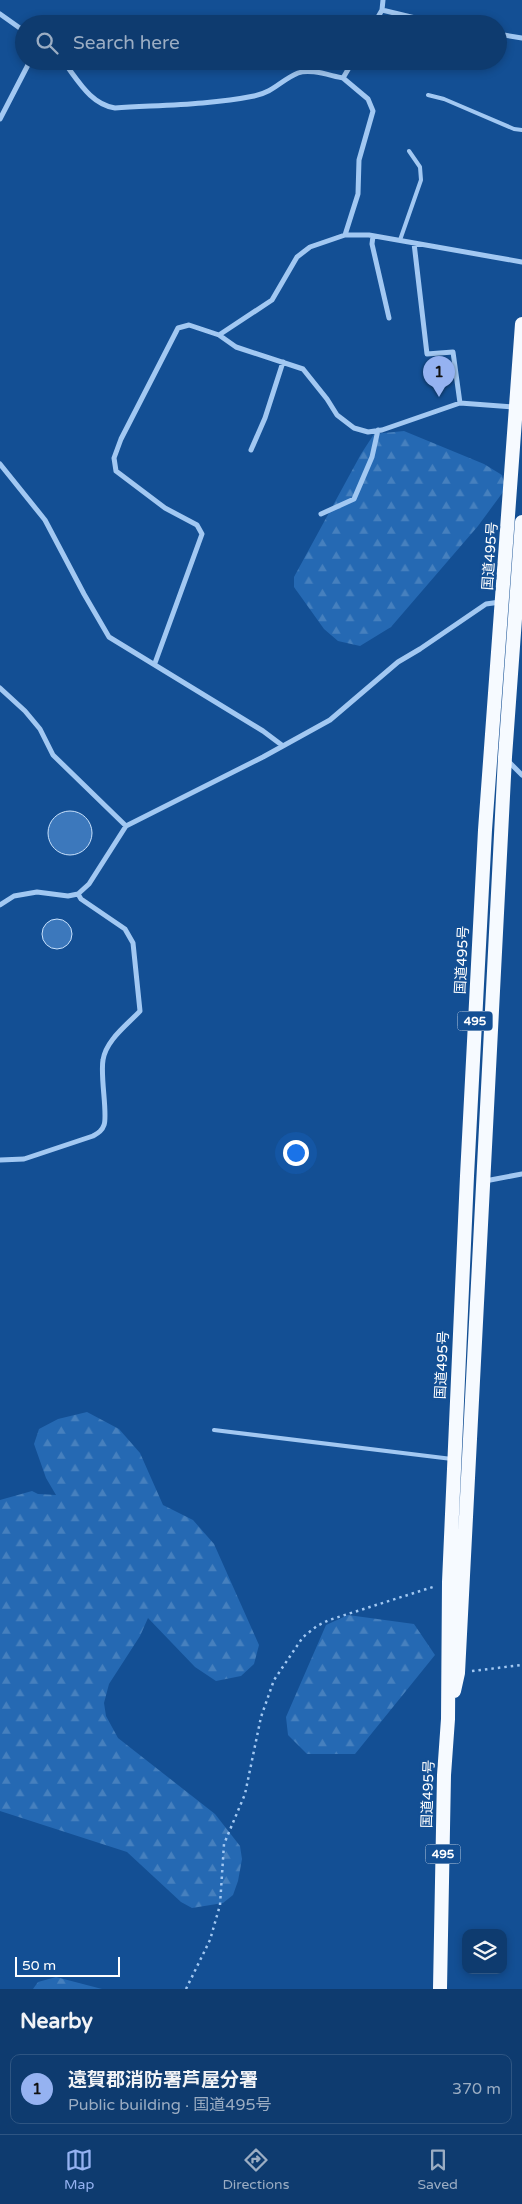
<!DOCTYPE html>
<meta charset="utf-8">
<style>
body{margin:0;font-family:"Varela Round","Noto Sans JP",sans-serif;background:#174274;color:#f1f3f6}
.controls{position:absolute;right:15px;bottom:15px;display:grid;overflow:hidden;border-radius:10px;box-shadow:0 2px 8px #0003}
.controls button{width:45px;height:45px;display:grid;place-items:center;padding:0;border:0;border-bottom:1px solid #2e5582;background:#0e3b6f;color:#f1f3f6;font:25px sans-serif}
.scale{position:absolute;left:15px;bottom:12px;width:105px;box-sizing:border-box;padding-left:5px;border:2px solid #fff;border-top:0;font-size:14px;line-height:18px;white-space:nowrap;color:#fff;-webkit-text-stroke:4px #134f94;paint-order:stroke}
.you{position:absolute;left:295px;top:1152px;width:18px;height:18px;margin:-12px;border:4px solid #fff;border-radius:50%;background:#1a73e8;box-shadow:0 0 0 8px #1a73e833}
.badge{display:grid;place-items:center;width:32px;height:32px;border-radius:50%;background:#95b2f1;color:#111;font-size:16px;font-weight:700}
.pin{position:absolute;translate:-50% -41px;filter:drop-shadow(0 1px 2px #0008)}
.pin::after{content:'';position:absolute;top:26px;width:18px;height:15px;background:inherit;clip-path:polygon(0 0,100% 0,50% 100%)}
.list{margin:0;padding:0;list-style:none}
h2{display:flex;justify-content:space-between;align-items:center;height:65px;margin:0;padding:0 20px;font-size:21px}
h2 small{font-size:16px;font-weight:400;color:#9badc3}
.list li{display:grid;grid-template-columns:32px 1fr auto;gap:15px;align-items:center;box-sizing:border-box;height:70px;margin:0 10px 10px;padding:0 10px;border:1px solid #2e5582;border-radius:10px}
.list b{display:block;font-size:19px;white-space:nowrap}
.list p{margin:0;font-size:16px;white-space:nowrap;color:#9badc3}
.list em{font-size:16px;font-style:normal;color:#9badc3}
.icon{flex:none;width:28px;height:28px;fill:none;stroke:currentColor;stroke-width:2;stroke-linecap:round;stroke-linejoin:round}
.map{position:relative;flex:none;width:522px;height:1989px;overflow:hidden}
.search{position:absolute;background:#0e3b6f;box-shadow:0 2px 8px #0003;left:15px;right:15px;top:15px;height:55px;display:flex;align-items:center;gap:12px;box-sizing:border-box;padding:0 18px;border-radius:28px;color:#9badc3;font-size:19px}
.sheet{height:145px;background:#0e3b6f}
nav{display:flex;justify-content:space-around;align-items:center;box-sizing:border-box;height:70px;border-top:1px solid #2e5582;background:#0e3b6f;font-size:14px;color:#9badc3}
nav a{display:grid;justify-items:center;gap:2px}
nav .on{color:#95b2f1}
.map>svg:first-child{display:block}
.forest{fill:url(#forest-firs)}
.building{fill:#3c78bc;stroke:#c9e2fd}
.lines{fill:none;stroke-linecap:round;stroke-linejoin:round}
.path{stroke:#a2c8f2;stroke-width:2.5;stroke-dasharray:2.5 4;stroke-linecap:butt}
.service{stroke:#a2c8f2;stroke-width:4}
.minor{stroke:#a2c8f2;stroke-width:5}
.trunk{stroke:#f6faff;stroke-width:14}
.labels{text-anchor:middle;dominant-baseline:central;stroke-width:5;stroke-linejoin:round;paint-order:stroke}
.shield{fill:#134f94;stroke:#b8cadf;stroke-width:1}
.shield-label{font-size:12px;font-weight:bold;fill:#fff}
.street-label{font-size:14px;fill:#fff;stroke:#134f94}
</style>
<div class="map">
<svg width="522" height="1989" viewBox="0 0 522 1989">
<defs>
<pattern id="forest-firs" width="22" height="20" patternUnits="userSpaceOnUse" patternTransform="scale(1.25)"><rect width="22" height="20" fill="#2569b3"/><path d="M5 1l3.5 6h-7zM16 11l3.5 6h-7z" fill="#4680be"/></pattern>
</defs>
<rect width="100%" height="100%" fill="#134f94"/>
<path class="forest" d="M 404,431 L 484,464 L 502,475 L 506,488 L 478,526 L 391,627 L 360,646 L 338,641 L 324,629 L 294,587 L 294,577 L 361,454 L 374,434 Z
M 87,1412 L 119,1429 L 140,1453 L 163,1505 L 193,1520 L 214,1544 L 259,1645 L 254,1664 L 241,1676 L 216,1681 L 195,1667 L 148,1618 L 140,1636 L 109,1684 L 104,1703 L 106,1716 L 118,1738 L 215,1814 L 240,1846 L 242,1859 L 238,1881 L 233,1895 L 223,1903 L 192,1908 L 181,1902 L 127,1852 L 0,1811 L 0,1500 L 32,1491 L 38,1494 L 56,1495 L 46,1478 L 34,1444 L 39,1429 L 58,1419 Z
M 348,1615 L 414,1624 L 435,1655 L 355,1754 L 307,1754 L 288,1735 L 286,1717 L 326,1625 Z
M 56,1977 L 102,1989 L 33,1989 L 38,1982 Z"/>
<path class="building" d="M48 833a22 22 0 1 1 44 0a22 22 0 1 1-44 0Z
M42 934a15 15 0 1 1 30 0a15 15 0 1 1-30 0Z"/>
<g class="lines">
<path class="path" d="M 472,1671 L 522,1665
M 186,1989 L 210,1940 L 220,1905 L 224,1844 L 245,1794 L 261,1717 L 274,1680 L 303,1637 L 317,1626 L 329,1620 L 436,1586"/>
<path class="service" d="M 428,95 L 444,99 L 514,129 L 522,130
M 400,240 L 421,180 L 420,167 L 409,151
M 214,1430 L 452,1459"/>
<path class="minor" d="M 382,10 L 440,24
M 0,14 L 24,31
M 374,24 L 382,10 L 383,0
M 498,34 L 522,38
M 63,61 C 78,80 90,104 115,108 C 161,105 209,105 254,96 C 274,92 281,80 298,73 C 310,68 331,76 343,78 L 353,61
M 343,78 L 368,99 L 373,111 L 359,160 L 358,194 L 345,235
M 0,119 L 30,61
M 373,236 L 372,244 L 389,318
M 414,243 L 427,354 L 453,352 L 460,403
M 219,335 L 236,347 L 303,369 L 327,399 L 337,415 L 354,428 L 368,432 L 382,430 L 460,403 L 514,407
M 251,450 L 265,418 L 283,362
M 0,464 L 45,520 L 84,594 L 109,637 L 263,731 L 283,746
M 321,514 L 354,499 L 372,457 L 378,430
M 155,663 L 202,534 L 197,525 L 165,508 L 116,471 L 114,458 L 121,439 L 178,328 L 189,325 L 219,335 L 272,300 L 297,257 L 310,247 L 345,235 L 369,235 L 522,262
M 0,688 L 25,711 L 40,729 L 53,755 L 126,826
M 508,761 L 522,775
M 0,905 L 14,896 L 37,892 L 68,896 L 78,894 L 89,884 L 126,826 L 263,757 L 330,720 L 398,662 L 420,649 L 486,604 L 500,602
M 0,1160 L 24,1159 L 93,1136 C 98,1133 102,1131 104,1125 C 108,1115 100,1076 103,1060 C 106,1040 127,1025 140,1011 L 133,943 L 125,929 L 81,899 L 78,894
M 485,1181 L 522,1174"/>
<path class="trunk" d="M 454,1691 L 458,1673 L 505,757 L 522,522
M 440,1989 L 444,1775 L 448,1719 L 449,1582 L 467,1176 L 485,830 L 522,324"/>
</g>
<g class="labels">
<g class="shield">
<rect x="457.5" y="1011.5" width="35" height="19" rx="4"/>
<rect x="425.5" y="1844.5" width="35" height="19" rx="4"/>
</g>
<g class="shield-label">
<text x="475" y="1021">495</text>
<text x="443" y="1854">495</text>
</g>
<g class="street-label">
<text transform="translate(490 556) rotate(-86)">国道495号</text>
<text transform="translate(462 960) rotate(-87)">国道495号</text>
<text transform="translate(442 1365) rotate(-87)">国道495号</text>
<text transform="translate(428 1794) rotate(-88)">国道495号</text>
</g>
</g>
</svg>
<div class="controls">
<button><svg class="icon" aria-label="layers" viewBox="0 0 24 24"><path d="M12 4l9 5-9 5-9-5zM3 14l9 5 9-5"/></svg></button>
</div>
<div class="scale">50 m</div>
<div class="you"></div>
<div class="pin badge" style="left:439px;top:397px">1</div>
<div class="search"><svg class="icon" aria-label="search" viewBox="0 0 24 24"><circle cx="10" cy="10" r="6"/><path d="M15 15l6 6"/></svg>Search here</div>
</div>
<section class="sheet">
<h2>Nearby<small></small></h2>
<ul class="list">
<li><span class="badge">1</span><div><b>遠賀郡消防署芦屋分署</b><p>Public building · 国道495号</p></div><em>370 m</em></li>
</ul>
</section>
<nav>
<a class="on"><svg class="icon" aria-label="map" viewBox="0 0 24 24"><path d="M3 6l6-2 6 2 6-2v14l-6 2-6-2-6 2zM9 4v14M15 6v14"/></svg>Map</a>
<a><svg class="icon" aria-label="directions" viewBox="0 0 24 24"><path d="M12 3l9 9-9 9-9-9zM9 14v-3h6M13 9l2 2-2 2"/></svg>Directions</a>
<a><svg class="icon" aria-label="saved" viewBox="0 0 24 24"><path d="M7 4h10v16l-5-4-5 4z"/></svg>Saved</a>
</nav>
